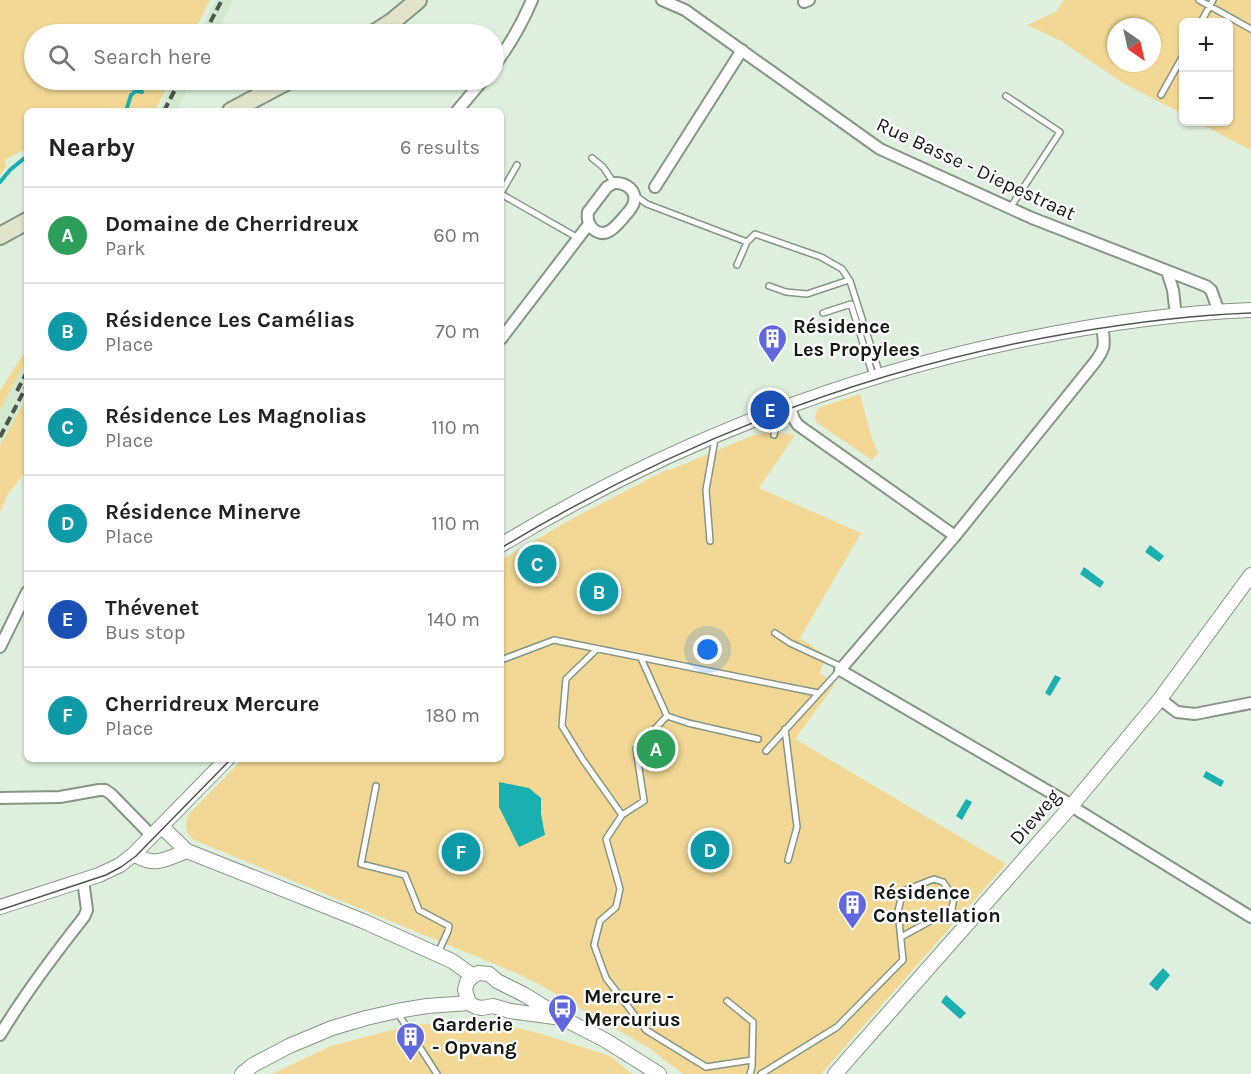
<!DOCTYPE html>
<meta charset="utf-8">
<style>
body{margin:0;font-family:Karla,sans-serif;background:#f2f2f2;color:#222}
.controls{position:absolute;right:18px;top:18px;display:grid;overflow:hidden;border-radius:9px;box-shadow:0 2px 4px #0004}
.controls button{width:54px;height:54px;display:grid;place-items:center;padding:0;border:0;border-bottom:2px solid #e0e0e0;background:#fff;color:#222;font:30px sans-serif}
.compass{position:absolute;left:1107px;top:18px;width:54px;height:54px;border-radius:50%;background:#fff;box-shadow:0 2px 4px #0004;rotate:146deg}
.you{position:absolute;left:708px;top:650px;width:21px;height:21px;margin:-15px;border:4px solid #fff;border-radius:50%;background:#1a73e8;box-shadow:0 0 0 9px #1a73e833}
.badge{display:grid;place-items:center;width:39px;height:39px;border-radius:50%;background:#6067df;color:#fff;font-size:20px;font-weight:700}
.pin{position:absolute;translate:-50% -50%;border:3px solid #fff;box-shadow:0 2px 6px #0006}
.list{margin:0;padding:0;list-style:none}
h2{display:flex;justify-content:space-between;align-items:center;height:78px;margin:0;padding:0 24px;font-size:26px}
h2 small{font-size:20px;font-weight:400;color:#767676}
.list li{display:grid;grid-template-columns:39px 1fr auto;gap:18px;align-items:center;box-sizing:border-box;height:96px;padding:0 24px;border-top:2px solid #e0e0e0}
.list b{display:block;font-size:22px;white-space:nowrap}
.list p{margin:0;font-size:20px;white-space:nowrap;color:#767676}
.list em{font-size:20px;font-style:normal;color:#767676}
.icon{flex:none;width:33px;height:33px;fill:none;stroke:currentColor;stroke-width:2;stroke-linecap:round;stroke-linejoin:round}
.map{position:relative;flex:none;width:1251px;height:1074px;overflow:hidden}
.search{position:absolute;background:#fff;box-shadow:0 2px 4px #0004;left:24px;top:24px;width:480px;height:66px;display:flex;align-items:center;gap:15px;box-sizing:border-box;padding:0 21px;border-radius:33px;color:#767676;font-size:22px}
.panel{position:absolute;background:#fff;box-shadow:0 2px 4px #0004;left:24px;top:108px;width:480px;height:654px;border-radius:9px}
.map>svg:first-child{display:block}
.built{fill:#d1e9cf}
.green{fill:#f2d894;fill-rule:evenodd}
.water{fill:#1ab0b2}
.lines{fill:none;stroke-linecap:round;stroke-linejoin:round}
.stream{stroke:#1ab0b2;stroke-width:4}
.service-casing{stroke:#859684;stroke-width:8}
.minor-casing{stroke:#859684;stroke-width:14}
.tertiary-casing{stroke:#859684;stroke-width:16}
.secondary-casing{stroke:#859684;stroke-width:20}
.service{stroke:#fff;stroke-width:5}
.minor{stroke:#fff;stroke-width:10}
.tertiary{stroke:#fff;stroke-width:14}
.secondary{stroke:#e0e4ca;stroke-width:16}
.tram{stroke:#4c564c;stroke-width:1.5}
.rail{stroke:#4c564c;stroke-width:4;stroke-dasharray:9 4.5;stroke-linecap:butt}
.labels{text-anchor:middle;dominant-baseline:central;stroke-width:4.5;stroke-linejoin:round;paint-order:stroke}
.street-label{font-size:20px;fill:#131a13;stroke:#fff}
.poi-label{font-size:20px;font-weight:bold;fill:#131a13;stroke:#fff;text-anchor:start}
</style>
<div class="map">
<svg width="1251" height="1074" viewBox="0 0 1251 1074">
<rect width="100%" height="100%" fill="#def0dd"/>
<path class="built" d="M 216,0 L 233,0 L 216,34 L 198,34 Z
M 175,80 L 193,80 L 177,110 L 158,111 Z
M 27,359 L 27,396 L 0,446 L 0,410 Z"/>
<path class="green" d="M 0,0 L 210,0 L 193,34 L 34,34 L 34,80 L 171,80 L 155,111 L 27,111 L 27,148 L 5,160 L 6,167 L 0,175 Z
M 1064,0 L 1251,0 L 1251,150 L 1197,122 L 1228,122 L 1228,22 L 1184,22 L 1183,114 L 1123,83 L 1061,41 L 1027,25 L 1056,12 ZM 1116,27 L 1152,27 L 1152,63 L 1116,63 Z
M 27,348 L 27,359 L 0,410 L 0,391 Z
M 860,394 L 872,439 L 878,453 L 872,460 L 816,422 L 815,416 L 818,408 Z
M 27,396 L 27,470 L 8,494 L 0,512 L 0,446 Z
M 771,432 L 795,435 L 759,488 L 861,533 L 800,638 L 828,657 L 822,666 L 820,673 L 835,684 L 795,739 L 1006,864 L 821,1074 L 683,1074 L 649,1048 L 544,987 L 516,973 L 194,840 C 185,833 184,824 189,814 L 243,759 L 501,759 L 501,560 L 568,521 L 664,471 L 672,469 L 754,435 Z
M 488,1021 L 542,1034 L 610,1056 L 632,1074 L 272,1074 L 331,1046 L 411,1025 Z"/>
<path class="water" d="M 1150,545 L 1164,556 L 1159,562 L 1145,552 Z
M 1084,567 L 1104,582 L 1100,588 L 1080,574 Z
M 1055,675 L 1061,678 L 1050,696 L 1045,693 Z
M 1206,771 L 1224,781 L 1221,787 L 1203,777 Z
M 499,782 L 529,788 L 541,798 L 541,814 L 545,835 L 519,847 L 499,807 Z
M 966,799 L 972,802 L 962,820 L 956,816 Z
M 1163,968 L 1170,975 L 1157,991 L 1149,984 Z
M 946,995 L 966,1013 L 960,1019 L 941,1002 Z"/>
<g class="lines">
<path class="stream" d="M 126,111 L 131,95 L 136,91 L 142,92
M 0,182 L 10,170 L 27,156"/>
<defs>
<path id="service" d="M 1199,0 L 1251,29
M 1201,22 L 1213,0
M 1161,95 L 1184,54
M 1006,96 L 1060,132 L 1010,208
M 592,158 L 603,167 L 614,183
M 501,193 L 517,165
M 501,194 L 578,238
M 636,196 L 647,204 L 747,242 L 755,234 L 821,257 L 842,269 L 850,281 L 880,375
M 737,265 L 747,242
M 769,286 L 786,292 L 807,294 L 849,280
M 823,313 L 851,304 L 873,376
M 774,435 L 777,422 L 776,412
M 710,541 L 706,490 L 715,439
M 775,633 L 790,643 L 842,667
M 597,649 L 566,679 L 562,726 L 583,760 L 622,815
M 641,658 L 667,716 L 688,723 L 758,739
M 501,660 L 554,640 L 818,693
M 667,716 L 636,749 L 644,801 L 622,815 L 606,839 L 620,889 L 616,907 L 600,921 L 594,945 L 606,978 L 646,1030 L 706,1067 L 752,1060
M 785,729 L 797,827 L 788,860
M 766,751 L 840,670
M 376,786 L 361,864 L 405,875 L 419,910 L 449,926 L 448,931 L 438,953
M 727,1001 L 753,1022 L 752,1067 L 750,1074
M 397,1012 L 437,1074
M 761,1074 L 837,1027 L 903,960 L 898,911 L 903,891 L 934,879 L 943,882 L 954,897 L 952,909 L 901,937"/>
<path id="minor" d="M 662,0 L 685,10 L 880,149 L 1032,218 L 1206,286 L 1211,290 L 1219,312
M 804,2 L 809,0
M 494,66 C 509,46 522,24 532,0
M 457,111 L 483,80
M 614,183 C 625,182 637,190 634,202 C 633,208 627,213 624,217 C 616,226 606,240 593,229 C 588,224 587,218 588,212 L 607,187 Z
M 655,187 L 742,50
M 1167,271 L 1173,290 L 1176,316
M 1102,325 C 1104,344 1107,346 1095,362 L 955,536 L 840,670 L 1072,805 L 1079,811 L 1251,917
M 501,339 L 589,224
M 789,405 L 794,419 L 798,425 L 955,536
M 0,647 L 27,592
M 1160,699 L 1177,712 L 1195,714 L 1251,703
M 0,798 L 60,797 L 99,790 L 105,790 L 111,794 L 152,836
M 0,1035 C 25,993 54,955 84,917 L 87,910 L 83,880"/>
<path id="tertiary" d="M 501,545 C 665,446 838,377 1026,339 C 1100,324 1175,313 1251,310
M 161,826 L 187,851 L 363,921 L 452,961 L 473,976
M 134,854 C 154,868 166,859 187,851
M 0,907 L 99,875 L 120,865 L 134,854 L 227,759
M 469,1003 L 465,990 L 467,982 L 473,976 L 478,973 L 489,974 L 497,981 L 525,995 L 562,1018 L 605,1040 L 659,1074
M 242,1074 L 253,1065 L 289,1046 L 332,1028 L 366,1018 L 397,1011 L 427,1006 L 469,1003 L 476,1007 L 482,1008 L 493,1006 L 510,1011 L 562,1018
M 835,1074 L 1072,805 L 1160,699 L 1251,575"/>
<path id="secondary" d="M 373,34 L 393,21 L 418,0
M 231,111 L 290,80
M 0,236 L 27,221"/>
</defs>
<use href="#service" class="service-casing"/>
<use href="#minor" class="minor-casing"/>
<use href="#tertiary" class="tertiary-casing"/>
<use href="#secondary" class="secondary-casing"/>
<use href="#service" class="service"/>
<use href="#minor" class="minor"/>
<use href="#tertiary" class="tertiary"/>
<use href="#secondary" class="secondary"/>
<path class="tram" d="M 501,548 C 679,441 866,368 1071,333 C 1130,323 1191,315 1251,313
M 0,910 L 106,875 L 121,867 L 136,856 L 231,759"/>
<path class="rail" d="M 204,34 L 222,0
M 164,111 L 180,80
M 17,391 L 27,372
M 0,437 L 27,385"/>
</g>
<defs>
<symbol id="building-pin" viewBox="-11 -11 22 30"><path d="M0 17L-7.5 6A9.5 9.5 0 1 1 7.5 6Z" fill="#6067df" stroke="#fff"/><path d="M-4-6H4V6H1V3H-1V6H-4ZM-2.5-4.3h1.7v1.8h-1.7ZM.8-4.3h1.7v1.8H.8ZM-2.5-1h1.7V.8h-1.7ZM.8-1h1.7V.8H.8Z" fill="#fff"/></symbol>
<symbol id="bus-pin" viewBox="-11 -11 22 30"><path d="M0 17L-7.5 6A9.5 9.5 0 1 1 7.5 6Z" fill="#6067df" stroke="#fff"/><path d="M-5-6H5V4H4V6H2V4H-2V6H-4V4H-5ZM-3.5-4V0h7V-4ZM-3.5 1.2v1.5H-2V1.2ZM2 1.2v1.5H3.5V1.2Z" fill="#fff"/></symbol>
</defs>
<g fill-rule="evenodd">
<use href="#building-pin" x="756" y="322" width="33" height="45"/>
<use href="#building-pin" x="836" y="888" width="33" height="45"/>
<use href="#bus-pin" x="546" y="992" width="33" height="45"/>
<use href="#building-pin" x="394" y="1020" width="33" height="45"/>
</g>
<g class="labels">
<g class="street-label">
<text transform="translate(976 169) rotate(25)">Rue Basse - Diepestraat</text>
<text transform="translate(1035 817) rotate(-49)">Dieweg</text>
</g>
<g class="poi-label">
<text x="793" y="326">Résidence<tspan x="793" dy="23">Les Propylees</tspan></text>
<text x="873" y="892">Résidence<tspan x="873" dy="23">Constellation</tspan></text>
<text x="584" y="996">Mercure -<tspan x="584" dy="23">Mercurius</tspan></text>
<text x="432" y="1024">Garderie<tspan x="432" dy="23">- Opvang</tspan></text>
</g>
</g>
</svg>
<div class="controls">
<button>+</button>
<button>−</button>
</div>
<svg class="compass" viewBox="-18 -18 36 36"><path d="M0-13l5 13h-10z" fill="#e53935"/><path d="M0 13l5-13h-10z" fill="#767676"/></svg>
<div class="you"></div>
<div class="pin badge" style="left:656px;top:749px;background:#2e9e5b">A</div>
<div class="pin badge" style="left:599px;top:592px;background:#0f9aa8">B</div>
<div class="pin badge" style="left:537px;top:564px;background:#0f9aa8">C</div>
<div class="pin badge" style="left:710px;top:850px;background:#0f9aa8">D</div>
<div class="pin badge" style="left:770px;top:410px;background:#1a4fb4">E</div>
<div class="pin badge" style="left:461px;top:852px;background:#0f9aa8">F</div>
<div class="search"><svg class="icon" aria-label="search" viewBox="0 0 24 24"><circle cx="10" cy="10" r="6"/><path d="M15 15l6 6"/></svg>Search here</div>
<section class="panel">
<h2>Nearby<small>6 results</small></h2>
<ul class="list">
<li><span class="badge" style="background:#2e9e5b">A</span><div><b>Domaine de Cherridreux</b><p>Park</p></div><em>60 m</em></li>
<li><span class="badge" style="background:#0f9aa8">B</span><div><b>Résidence Les Camélias</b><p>Place</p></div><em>70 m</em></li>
<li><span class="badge" style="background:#0f9aa8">C</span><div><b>Résidence Les Magnolias</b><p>Place</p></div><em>110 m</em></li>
<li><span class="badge" style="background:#0f9aa8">D</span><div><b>Résidence Minerve</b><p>Place</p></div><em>110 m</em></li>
<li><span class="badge" style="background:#1a4fb4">E</span><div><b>Thévenet</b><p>Bus stop</p></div><em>140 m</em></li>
<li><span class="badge" style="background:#0f9aa8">F</span><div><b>Cherridreux Mercure</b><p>Place</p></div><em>180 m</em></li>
</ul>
</section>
</div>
